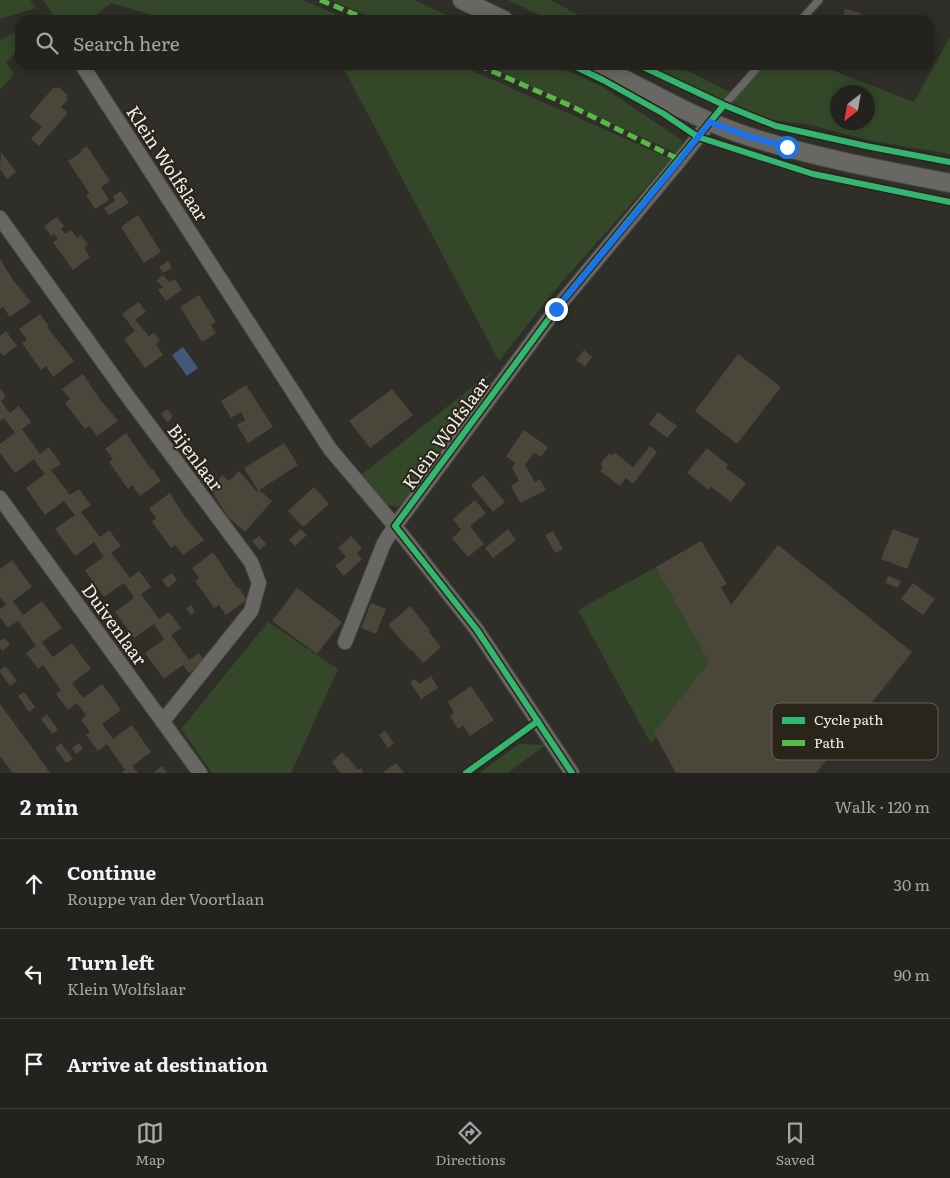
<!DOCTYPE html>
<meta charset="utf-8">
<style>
body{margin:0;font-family:Literata,serif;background:#302f2b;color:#f1f3f6}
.compass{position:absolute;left:830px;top:85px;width:45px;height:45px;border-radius:50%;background:#24221e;box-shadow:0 2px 12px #0003;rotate:211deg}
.stop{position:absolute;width:15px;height:15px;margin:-11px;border:4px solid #1a73e8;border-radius:50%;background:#fff}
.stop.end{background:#1a73e8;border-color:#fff;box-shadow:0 1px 5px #0008}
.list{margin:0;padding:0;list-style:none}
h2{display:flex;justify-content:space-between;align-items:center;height:65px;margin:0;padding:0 20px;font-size:21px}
h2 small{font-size:16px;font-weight:400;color:#a3a4a4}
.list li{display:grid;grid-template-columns:32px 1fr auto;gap:15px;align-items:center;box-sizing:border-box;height:90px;padding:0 20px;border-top:1px solid #413f3c}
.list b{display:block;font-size:19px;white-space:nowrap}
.list p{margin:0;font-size:16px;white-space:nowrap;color:#a3a4a4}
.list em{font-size:16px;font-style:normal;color:#a3a4a4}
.icon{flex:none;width:28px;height:28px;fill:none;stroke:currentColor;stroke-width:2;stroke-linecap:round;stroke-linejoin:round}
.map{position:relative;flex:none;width:950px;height:773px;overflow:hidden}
.search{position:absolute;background:#24221e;box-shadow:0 2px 12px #0003;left:15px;right:15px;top:15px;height:55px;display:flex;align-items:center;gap:12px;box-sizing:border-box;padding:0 18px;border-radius:15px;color:#a3a4a4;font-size:19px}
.sheet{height:335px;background:#24221e}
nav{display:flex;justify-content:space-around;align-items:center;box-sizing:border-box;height:70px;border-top:1px solid #413f3c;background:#24221e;font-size:14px;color:#a3a4a4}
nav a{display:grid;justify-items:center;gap:2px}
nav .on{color:#adaba4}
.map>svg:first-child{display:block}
.green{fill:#344829;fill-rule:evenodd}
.water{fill:#465879}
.building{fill:#4a463a}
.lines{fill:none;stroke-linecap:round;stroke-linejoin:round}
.service-casing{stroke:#4b4945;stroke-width:9}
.minor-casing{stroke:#4b4945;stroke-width:16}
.tertiary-casing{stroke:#4b4945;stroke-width:20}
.service{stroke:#696763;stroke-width:7}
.minor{stroke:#696763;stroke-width:14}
.tertiary{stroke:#696763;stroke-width:18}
.quiet{stroke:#58b947;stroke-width:5;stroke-dasharray:10 5;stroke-linecap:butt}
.cycleway-casing{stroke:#29251b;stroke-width:9}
.cycleway{stroke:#33b770;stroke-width:6}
.route{stroke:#1a73e8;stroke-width:6}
.labels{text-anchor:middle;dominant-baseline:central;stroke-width:4;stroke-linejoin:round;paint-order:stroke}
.street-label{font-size:18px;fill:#f1eee7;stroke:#29251b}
.key{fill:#29251b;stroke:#656158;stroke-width:1}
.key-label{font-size:14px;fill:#f1eee7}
</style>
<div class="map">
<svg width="950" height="773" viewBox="0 0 950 773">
<rect width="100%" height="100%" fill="#302e28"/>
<path class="green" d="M 0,0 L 30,0 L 36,8 L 0,19 Z
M 43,0 L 302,0 L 350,20 L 169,20 L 111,3 L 90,20 L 57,20 Z
M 330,0 L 414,0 L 457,20 L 378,20 Z
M 508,0 L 550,0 L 589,20 L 550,20 Z
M 20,30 L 20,48 L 6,63 L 14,74 L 0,90 L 0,40 Z
M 950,37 L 950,154 L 873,141 L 806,124 L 751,117 L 644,65 L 676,65 L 734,94 L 761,65 L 819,65 L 914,102 ZM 838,92 L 868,92 L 868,122 L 838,122 Z
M 324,65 L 460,65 L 671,159 L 554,291 L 499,361 L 345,71 Z
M 485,65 L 555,65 L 603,87 L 683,141 L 678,154 Z
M 492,371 L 413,495 L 397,507 L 382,504 L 360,476 Z
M 658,566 L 713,661 L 651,744 L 578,610 Z
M 268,622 L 338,669 L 291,773 L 212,773 L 181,729 Z
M 519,744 L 545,745 L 508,773 L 479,773 Z"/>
<path class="water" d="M 183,347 L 198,368 L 187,376 L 172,355 Z"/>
<path class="building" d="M 845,9 L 861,13 L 860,18 L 866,20 L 842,20 Z
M 54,87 L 56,89 L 58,87 L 68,95 L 66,97 L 68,99 L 61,107 L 68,113 L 39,146 L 31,139 L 42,127 L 29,116 Z
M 87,146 L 110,181 L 101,187 L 109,200 L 95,209 L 86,195 L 89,193 L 68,161 L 82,152 L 81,150 Z
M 1,152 L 16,172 L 7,179 L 0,169 Z
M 121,191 L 129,203 L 109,215 L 104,208 L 115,201 L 113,196 Z
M 138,215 L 161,252 L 144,263 L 121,227 Z
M 57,217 L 64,226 L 61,229 L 65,234 L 71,230 L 77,238 L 81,235 L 88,245 L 84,248 L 90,257 L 73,270 L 53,242 L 58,239 L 54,234 L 51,236 L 44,226 Z
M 0,259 L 13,280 L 31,302 L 10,317 L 3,307 L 0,309 Z
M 168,261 L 172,268 L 163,273 L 159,267 Z
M 162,275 L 170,282 L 175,279 L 182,290 L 166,301 L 158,290 L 163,287 L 157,281 Z
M 199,295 L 216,322 L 211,325 L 216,333 L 202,342 L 180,307 Z
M 139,302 L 146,312 L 135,320 L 149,336 L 154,333 L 160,341 L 156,344 L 163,355 L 145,368 L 124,339 L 135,331 L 122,314 Z
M 40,314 L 49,326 L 47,327 L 74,361 L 53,377 L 46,366 L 41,370 L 31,356 L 22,343 L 27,340 L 19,329 Z
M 6,331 L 17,346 L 3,356 L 0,352 L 0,336 Z
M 584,350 L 592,357 L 585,367 L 576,360 Z
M 738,354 L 781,387 L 737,444 L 695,411 Z
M 83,374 L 99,398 L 118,421 L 97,436 L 89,426 L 85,429 L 65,403 L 70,399 L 62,389 Z
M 246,385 L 273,427 L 248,443 L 237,425 L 245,420 L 241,412 L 231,418 L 221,401 Z
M 0,388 L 6,397 L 1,401 L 10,413 L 19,406 L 31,422 L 22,429 L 40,454 L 49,447 L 61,464 L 51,470 L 70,495 L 79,489 L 91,505 L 81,512 L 100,537 L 109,530 L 121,546 L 111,553 L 130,578 L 139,571 L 151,587 L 141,594 L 159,619 L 169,612 L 181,628 L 171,635 L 189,660 L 199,653 L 205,662 L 189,673 L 183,665 L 164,679 L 145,653 L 164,639 L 159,632 L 154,624 L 134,638 L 115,612 L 134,598 L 129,590 L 124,583 L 104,597 L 85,570 L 104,557 L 94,542 L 75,556 L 55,529 L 75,515 L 69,508 L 64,501 L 45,515 L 26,488 L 45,474 L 39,467 L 34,459 L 15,473 L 0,453 L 0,444 L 15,433 L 4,418 L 0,421 Z
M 392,389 L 413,415 L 370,448 L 349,421 Z
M 167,409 L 172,415 L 171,420 L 167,422 L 161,414 Z
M 658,412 L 677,426 L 667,438 L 649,424 Z
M 524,430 L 548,447 L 541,457 L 534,453 L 525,465 L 535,482 L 540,479 L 546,490 L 520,503 L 511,486 L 519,481 L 512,467 L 515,463 L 506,456 Z
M 126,433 L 151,469 L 152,468 L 161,481 L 140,496 L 132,485 L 128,489 L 109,462 L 113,459 L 105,449 Z
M 284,443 L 298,465 L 259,490 L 272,501 L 245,532 L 228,517 L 211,490 L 222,475 L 229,481 L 239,471 L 257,492 L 258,490 L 244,468 Z
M 650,446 L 657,452 L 633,484 L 626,478 L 620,486 L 600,471 L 603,468 L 601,465 L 602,461 L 609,454 L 613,455 L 615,453 L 633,467 Z
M 707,448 L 728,465 L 726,468 L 746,483 L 731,502 L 711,487 L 709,490 L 687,473 Z
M 483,475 L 505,502 L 493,512 L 471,485 Z
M 314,487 L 329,504 L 303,527 L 288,511 Z
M 170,493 L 185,517 L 204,540 L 183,555 L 175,545 L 171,548 L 152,522 L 156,518 L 149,508 Z
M 475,500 L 486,513 L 470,526 L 484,544 L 468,557 L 452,538 L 461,530 L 453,519 Z
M 301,529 L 307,535 L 295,546 L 289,540 Z
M 508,529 L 516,540 L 493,558 L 485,548 Z
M 893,529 L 919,539 L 907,569 L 881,559 Z
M 553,531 L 563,549 L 555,553 L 545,535 Z
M 259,536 L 266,544 L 260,550 L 252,541 Z
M 351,536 L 362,548 L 357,553 L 362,559 L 344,576 L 335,566 L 346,557 L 338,548 Z
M 701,541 L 727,584 L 721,587 L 731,605 L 778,545 L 912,652 L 816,773 L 676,773 L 654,733 L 709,662 L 656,567 Z
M 213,552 L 237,588 L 239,588 L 247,600 L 226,615 L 219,605 L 214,608 L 205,595 L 195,581 L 199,578 L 192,568 Z
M 12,560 L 32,587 L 13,601 L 23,615 L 42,601 L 62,628 L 42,642 L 53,657 L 72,643 L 91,669 L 72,683 L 83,698 L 102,684 L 121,710 L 102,724 L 113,739 L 132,725 L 151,752 L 132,766 L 138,773 L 121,773 L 125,770 L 107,744 L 98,751 L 86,735 L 90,732 L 81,720 L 86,715 L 77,703 L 68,710 L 56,694 L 61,690 L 43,665 L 38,669 L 26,653 L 36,646 L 18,621 L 8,628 L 0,617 L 0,609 L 6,605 L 0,597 L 0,569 Z
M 172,573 L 177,580 L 168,588 L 162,580 Z
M 888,576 L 901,581 L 898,588 L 885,583 Z
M 913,583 L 935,599 L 923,615 L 901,599 Z
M 297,588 L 342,622 L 317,654 L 272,621 Z
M 371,603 L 386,609 L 376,634 L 361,628 Z
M 191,605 L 195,611 L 191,615 L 186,609 Z
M 410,606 L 430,630 L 429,632 L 441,647 L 423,663 L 411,649 L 410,650 L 388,625 Z
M 5,638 L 10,645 L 2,651 L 0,648 L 0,641 Z
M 5,666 L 17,681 L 10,686 L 0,672 L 0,670 Z
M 431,676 L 438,688 L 421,699 L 410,682 L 415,679 L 419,684 Z
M 471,686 L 494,720 L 470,736 L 463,725 L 458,729 L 450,716 L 454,713 L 448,702 Z
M 24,692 L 35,707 L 29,712 L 18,696 Z
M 0,704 L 36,753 L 50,773 L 13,773 L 11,771 L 0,756 Z
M 47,714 L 58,730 L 52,734 L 41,719 Z
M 385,731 L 394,743 L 388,748 L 379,735 Z
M 61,743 L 73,759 L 66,763 L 55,748 Z
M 79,743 L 83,749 L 76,754 L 72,748 Z
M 342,752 L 347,758 L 348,757 L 358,770 L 361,768 L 364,773 L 340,773 L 332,762 Z
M 396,763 L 404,773 L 382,773 Z
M 162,766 L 167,773 L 153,773 Z"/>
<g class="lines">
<defs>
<path id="service" d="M 801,20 L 819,0
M 710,121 L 760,65"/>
<path id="minor" d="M 82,65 L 330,449 L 395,526 L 477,630 L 572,773
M 0,218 L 123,390 L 251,562 L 259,583 L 251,611 L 163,721
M 0,498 L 200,773
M 345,642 L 384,543 L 395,526 L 556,309 L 680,160 L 710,122"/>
<path id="tertiary" d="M 462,0 L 504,20
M 596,65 C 646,89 695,119 747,136 C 813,157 882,170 950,183"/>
</defs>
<use href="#service" class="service-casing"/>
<use href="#minor" class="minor-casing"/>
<use href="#tertiary" class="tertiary-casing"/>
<use href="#service" class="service"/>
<use href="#minor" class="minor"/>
<use href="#tertiary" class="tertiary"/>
<path class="quiet" d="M 320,0 L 369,20
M 478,65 L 571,106 L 680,160"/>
<defs>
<path id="cycleway" d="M 572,65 L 603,80 L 664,114 L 698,137 L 813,174 L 950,202
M 639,65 L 724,105 L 776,126 L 866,146 L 950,162
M 466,773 L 538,721
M 572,773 L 477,630 L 395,526 L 556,309 L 724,105"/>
</defs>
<use href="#cycleway" class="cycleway-casing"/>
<use href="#cycleway" class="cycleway"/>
</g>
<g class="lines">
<path class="route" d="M 556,309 L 680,160 L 710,122 L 747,136 L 787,147"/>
</g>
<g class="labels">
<g class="street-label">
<text transform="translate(168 163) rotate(57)">Klein Wolfslaar</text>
<text transform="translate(445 433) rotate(-54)">Klein Wolfslaar</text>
<text transform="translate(196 457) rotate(53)">Bijenlaar</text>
<text transform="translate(115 624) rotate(54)">Duivenlaar</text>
</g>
</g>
<rect x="772" y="703" width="166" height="57" rx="8" class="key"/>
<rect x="782" y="717" width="23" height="7" fill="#33b770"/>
<rect x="782" y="740" width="23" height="6" fill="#58b947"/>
<g class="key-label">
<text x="814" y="725">Cycle path</text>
<text x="814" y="748">Path</text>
</g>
</svg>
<svg class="compass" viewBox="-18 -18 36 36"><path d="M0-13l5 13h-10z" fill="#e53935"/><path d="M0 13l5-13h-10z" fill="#a3a4a4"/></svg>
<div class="stop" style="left:787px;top:147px"></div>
<div class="stop end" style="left:556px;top:309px"></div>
<div class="search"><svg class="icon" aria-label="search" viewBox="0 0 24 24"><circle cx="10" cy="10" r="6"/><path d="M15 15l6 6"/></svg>Search here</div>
</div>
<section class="sheet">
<h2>2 min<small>Walk · 120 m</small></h2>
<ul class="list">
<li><svg class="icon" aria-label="ahead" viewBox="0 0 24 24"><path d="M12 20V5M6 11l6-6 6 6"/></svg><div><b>Continue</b><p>Rouppe van der Voortlaan</p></div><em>30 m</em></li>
<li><svg class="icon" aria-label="left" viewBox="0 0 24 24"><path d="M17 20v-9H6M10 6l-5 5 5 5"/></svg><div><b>Turn left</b><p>Klein Wolfslaar</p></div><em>90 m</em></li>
<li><svg class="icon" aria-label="arrive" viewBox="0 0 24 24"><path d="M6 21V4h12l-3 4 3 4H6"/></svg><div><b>Arrive at destination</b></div></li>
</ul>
</section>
<nav>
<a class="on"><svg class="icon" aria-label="map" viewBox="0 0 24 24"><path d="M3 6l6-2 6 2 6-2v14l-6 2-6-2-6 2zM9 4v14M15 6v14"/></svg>Map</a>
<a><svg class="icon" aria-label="directions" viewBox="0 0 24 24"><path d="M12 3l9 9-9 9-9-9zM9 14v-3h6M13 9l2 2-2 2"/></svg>Directions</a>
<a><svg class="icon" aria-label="saved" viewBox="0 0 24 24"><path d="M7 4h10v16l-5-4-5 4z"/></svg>Saved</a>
</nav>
